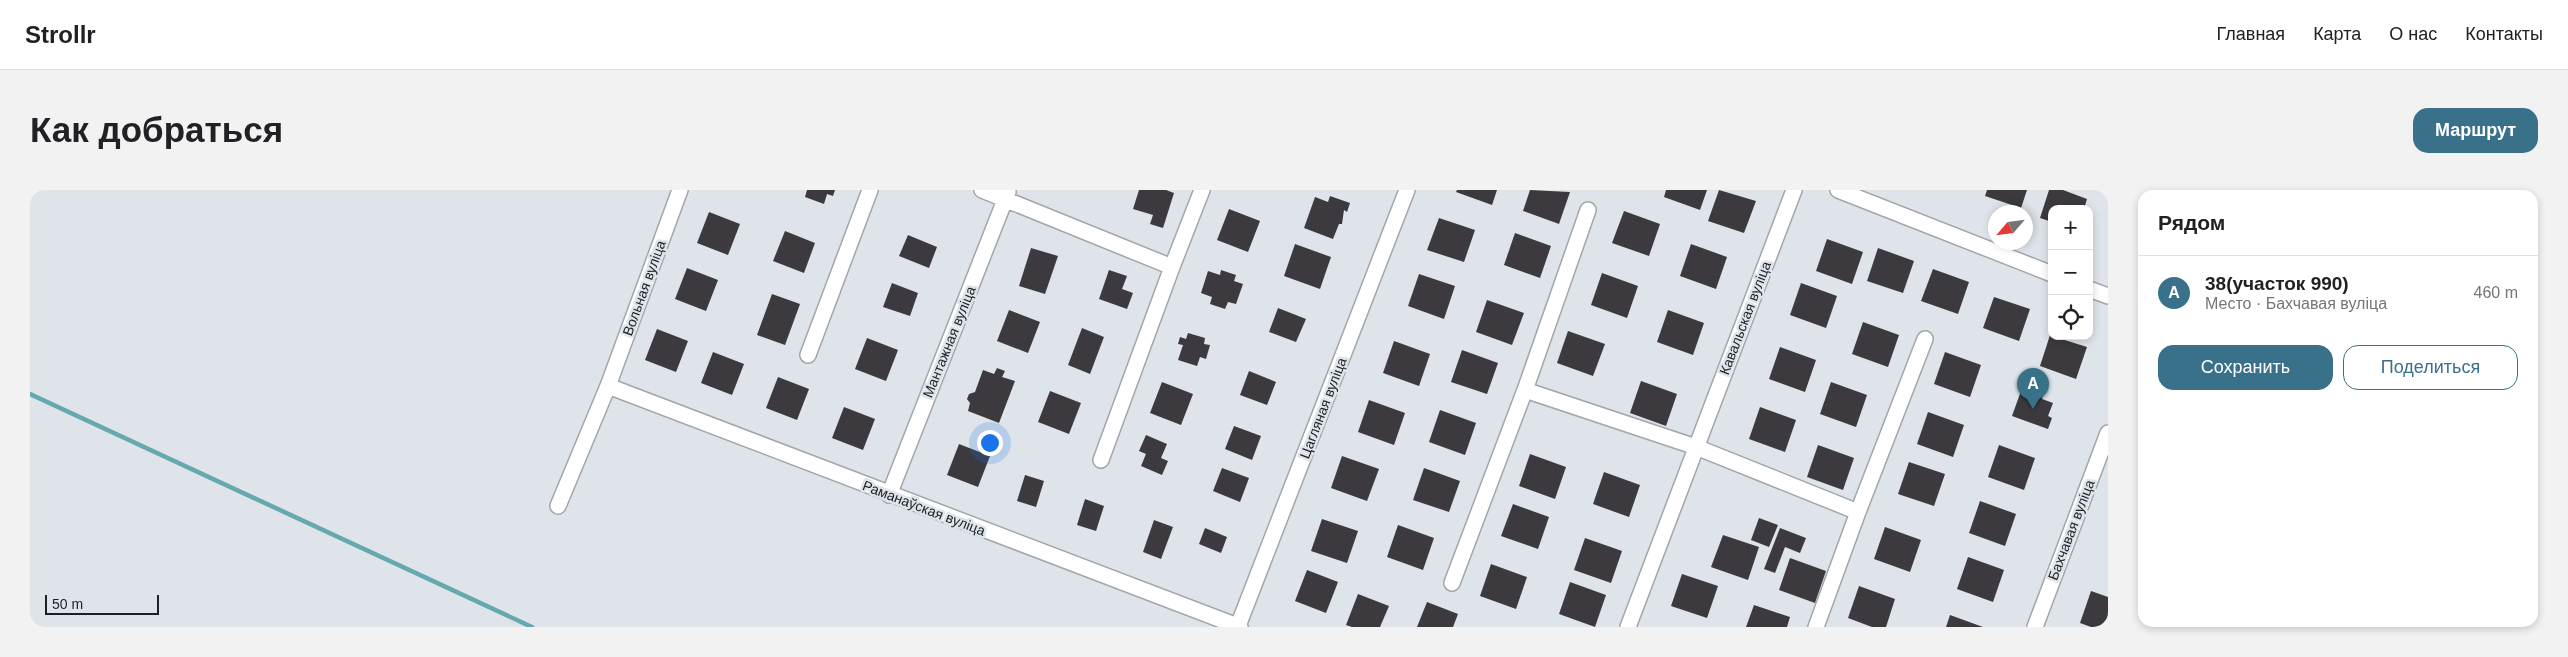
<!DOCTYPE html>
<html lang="ru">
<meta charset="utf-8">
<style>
body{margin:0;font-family:Arial,sans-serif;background:#f2f2f2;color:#202124}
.controls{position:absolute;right:15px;top:15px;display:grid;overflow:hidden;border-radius:10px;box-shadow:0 2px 8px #0003}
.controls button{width:45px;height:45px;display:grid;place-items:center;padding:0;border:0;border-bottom:1px solid #e0e0e0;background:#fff;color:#202124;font:25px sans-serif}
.compass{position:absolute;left:1958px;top:15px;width:45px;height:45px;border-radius:50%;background:#fff;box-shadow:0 2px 8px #0003;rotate:242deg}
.scale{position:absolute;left:15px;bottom:12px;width:114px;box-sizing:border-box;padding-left:5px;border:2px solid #1d1f21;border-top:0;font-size:14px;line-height:18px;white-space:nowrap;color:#1d1f21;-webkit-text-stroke:4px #dee4ea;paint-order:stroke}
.you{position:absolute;left:959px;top:252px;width:18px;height:18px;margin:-12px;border:4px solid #fff;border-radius:50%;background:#1a73e8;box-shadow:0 0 0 8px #1a73e833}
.badge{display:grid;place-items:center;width:32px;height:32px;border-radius:50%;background:#39718b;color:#fff;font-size:16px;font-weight:700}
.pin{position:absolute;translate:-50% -41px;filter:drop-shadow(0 1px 2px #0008)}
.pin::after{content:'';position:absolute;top:26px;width:18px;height:15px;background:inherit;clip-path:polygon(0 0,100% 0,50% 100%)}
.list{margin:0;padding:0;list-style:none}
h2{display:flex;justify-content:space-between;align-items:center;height:65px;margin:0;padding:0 20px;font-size:21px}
h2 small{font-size:16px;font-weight:400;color:#757577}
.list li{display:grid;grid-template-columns:32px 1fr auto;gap:15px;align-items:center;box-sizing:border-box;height:75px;padding:0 20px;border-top:1px solid #e0e0e0}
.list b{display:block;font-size:19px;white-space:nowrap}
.list p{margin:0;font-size:16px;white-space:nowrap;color:#757577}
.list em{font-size:16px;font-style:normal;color:#757577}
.actions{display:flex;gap:10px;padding:15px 20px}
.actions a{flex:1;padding:11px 0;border:1px solid #39718b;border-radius:15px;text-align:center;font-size:18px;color:#39718b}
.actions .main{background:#39718b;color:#fff}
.icon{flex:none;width:28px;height:28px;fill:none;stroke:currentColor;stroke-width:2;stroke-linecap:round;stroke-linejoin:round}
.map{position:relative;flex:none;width:2078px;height:437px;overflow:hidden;border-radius:15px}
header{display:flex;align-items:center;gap:30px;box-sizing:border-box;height:70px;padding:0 25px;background:#fff;border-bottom:1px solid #e0e0e0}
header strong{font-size:24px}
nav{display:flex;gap:28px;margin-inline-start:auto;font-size:18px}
.intro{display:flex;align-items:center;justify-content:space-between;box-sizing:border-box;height:120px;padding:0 30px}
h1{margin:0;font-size:35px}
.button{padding:12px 22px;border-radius:15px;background:#39718b;color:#fff;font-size:18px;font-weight:700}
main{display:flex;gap:30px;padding:0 30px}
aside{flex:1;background:#fff;border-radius:15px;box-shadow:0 2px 8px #0003}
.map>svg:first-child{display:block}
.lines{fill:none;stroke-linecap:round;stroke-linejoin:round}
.stream{stroke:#65a8af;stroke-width:4.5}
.building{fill:#3d3a3f}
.minor-casing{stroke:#a1a6ac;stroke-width:18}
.minor{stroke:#fff;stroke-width:15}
.labels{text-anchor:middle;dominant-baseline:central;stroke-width:5;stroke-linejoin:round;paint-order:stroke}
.street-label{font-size:14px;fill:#1d1f21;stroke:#dee4ea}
</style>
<header>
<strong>Strollr</strong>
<nav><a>Главная</a><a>Карта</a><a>О нас</a><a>Контакты</a></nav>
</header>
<div class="intro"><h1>Как добраться</h1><a class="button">Маршрут</a></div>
<main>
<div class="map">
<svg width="2078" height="437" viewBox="0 0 2078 437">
<rect width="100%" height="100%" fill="#dee4ea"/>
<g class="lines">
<path class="stream" d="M 0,204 L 502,437"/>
</g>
<path class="building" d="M 777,0 L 805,0 L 803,6 L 797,4 L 794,14 L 775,7 Z
M 1109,0 L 1136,0 L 1144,3 L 1133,38 L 1120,34 L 1123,25 L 1103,19 Z
M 1427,0 L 1467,0 L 1462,15 L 1426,2 Z
M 1500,0 L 1540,2 L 1529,34 L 1493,21 Z
M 1636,0 L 1677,0 L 1670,20 L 1634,7 Z
M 1689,0 L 1726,11 L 1714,43 L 1678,31 Z
M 1957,0 L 1997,0 L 1991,18 L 1955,6 Z
M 2019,0 L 2033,0 L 2057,9 L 2054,19 L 2022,19 L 2022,32 L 2010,28 Z
M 1300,6 L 1320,13 L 1317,22 L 1314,20 L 1312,34 L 1309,34 L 1303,49 L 1274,38 L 1285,7 L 1298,12 Z
M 1199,19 L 1230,31 L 1218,62 L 1187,50 Z
M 1594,21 L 1630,34 L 1619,66 L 1582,53 Z
M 679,22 L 710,34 L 698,65 L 667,53 Z
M 1409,28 L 1445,40 L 1434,72 L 1397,60 Z
M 755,41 L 785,53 L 774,83 L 743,71 Z
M 1485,43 L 1521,56 L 1510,88 L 1474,75 Z
M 878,45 L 907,57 L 899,78 L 869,66 Z
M 1797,49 L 1833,62 L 1822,94 L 1786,81 Z
M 1265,54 L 1301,67 L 1290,99 L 1254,86 Z
M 1661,54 L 1697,67 L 1686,99 L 1650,86 Z
M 1001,58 L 1028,66 L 1015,104 L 989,96 Z
M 1848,58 L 1884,71 L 1873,103 L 1837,91 Z
M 657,78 L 688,90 L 676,121 L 645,109 Z
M 1903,79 L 1939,92 L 1928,124 L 1891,111 Z
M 1079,80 L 1097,86 L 1092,99 L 1103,103 L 1097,119 L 1069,109 Z
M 1191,80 L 1206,85 L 1204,91 L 1213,94 L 1206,114 L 1198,112 L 1195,119 L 1180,114 L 1182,107 L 1171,103 L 1178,81 L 1190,85 Z
M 1572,83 L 1608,96 L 1597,128 L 1561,115 Z
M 1389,84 L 1425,96 L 1414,129 L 1378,116 Z
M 862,93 L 888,103 L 880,126 L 853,117 Z
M 1771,93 L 1807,106 L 1796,138 L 1760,125 Z
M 742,104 L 770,114 L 755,155 L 727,145 Z
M 1964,107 L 2000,119 L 1989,151 L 1953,138 Z
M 1457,110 L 1494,123 L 1482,155 L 1446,142 Z
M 1248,118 L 1276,129 L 1266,152 L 1239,142 Z
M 979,120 L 1010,132 L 998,163 L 967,151 Z
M 1638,120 L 1674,133 L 1663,165 L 1627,152 Z
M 1833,132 L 1869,145 L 1858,177 L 1822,164 Z
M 1052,138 L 1074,147 L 1060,184 L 1038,175 Z
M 627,139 L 658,151 L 646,182 L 615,170 Z
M 1538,141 L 1575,154 L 1563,186 L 1527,173 Z
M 2021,142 L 2022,146 L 2057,157 L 2046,189 L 2010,176 Z
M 1158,143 L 1175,148 L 1174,154 L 1180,155 L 1176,169 L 1170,167 L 1167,176 L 1148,170 L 1153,155 L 1148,154 L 1150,147 L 1156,149 Z
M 837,148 L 868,160 L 856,191 L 825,179 Z
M 1364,151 L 1400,164 L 1389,196 L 1353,183 Z
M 1750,157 L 1786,170 L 1775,202 L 1739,189 Z
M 1432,160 L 1468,173 L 1457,204 L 1421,192 Z
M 683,162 L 714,174 L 702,205 L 671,193 Z
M 1915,162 L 1951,175 L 1940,207 L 1904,194 Z
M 967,178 L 975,181 L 972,187 L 985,191 L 969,233 L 938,221 L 940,213 L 937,209 L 939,204 L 945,202 L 953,180 L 964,184 Z
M 1219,181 L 1246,192 L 1237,215 L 1210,205 Z
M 748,187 L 779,199 L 767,230 L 736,218 Z
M 1611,191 L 1647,204 L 1636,236 L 1600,223 Z
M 1132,192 L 1163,204 L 1151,235 L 1120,223 Z
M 1801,192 L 1837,205 L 1826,237 L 1790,224 Z
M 2005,199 L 2014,202 L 2012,209 L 2023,213 L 2018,226 L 2022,228 L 2018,239 L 1982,226 L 1991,201 L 2002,205 Z
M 1020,201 L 1051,213 L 1039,244 L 1008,232 Z
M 1339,210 L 1375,223 L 1364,255 L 1328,242 Z
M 814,217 L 845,229 L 833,260 L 802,248 Z
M 1730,217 L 1766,230 L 1755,262 L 1719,249 Z
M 1410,220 L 1446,233 L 1435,265 L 1399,252 Z
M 1898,222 L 1934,235 L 1923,267 L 1887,254 Z
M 1204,236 L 1231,246 L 1222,270 L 1195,259 Z
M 1116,245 L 1137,254 L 1131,268 L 1138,271 L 1132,285 L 1111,276 L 1116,264 L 1109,261 Z
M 929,254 L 960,266 L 948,297 L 917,285 Z
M 1788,255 L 1824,268 L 1813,300 L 1777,287 Z
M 1969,255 L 2005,268 L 1994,300 L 1958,287 Z
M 1500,264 L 1536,277 L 1525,309 L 1489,296 Z
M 1312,266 L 1349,279 L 1337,311 L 1301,298 Z
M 1879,272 L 1915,284 L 1904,316 L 1868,304 Z
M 1192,278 L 1219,288 L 1210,312 L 1183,301 Z
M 1394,278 L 1430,291 L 1419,322 L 1383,310 Z
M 1574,282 L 1610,295 L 1599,327 L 1563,314 Z
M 995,285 L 1014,291 L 1006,317 L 987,311 Z
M 1055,309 L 1074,316 L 1066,341 L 1047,335 Z
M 1950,311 L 1986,324 L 1975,356 L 1939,343 Z
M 1483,314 L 1519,327 L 1508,359 L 1471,346 Z
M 1729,328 L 1748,335 L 1739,357 L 1721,350 Z
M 1292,329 L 1328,341 L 1317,373 L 1281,361 Z
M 1124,330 L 1143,337 L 1131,369 L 1113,362 Z
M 1368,335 L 1404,348 L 1393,380 L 1357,367 Z
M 1855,337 L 1891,350 L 1880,382 L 1844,369 Z
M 1175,338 L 1197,347 L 1191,363 L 1169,354 Z
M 1750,338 L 1776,348 L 1770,363 L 1755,357 L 1745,383 L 1734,379 Z
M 1693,345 L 1729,357 L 1718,390 L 1681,377 Z
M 1555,348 L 1592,361 L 1581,393 L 1544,380 Z
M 1938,367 L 1974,380 L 1963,412 L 1927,399 Z
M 1760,368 L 1796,381 L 1785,413 L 1749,400 Z
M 1461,374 L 1497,387 L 1486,419 L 1450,406 Z
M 1277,380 L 1308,392 L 1296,423 L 1265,411 Z
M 1652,384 L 1688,396 L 1677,428 L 1641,416 Z
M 1540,392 L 1576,405 L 1565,437 L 1529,424 Z
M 1829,396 L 1865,409 L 1856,437 L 1842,437 L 1818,428 Z
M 2061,401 L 2078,407 L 2078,437 L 2061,437 L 2050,433 Z
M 1328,404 L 1359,416 L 1350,437 L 1322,437 L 1316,435 Z
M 1397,412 L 1428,424 L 1423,437 L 1387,437 Z
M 1724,415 L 1760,427 L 1757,437 L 1716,437 Z
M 1920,425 L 1953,437 L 1916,437 Z"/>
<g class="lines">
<defs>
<path id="minor" d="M 952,0 L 1142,77 L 1071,270
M 1808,0 L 2022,84
M 1142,77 L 1172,0
M 2059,99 L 2078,106
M 778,165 L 840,0
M 578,196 L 1210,437
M 1495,200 L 1558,20
M 859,305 L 978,2
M 528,316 L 578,196 L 650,0
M 1828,322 L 1895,149
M 1422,393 L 1495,200 L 1666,257 L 1828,322 L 1786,437
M 1208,436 L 1377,0
M 1598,437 L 1764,0
M 2005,437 L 2078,243"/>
</defs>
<use href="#minor" class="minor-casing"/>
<use href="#minor" class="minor"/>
</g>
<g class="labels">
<g class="street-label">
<text transform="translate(614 98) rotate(-70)">Вольная вуліца</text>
<text transform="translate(1715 128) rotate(-69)">Кавальская вуліца</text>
<text transform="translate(919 152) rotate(-68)">Мантажная вуліца</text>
<text transform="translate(1293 218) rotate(-69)">Цагляная вуліца</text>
<text transform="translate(894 318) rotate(21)">Раманаўская вуліца</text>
<text transform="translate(2041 340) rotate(-69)">Бахчавая вуліца</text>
</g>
</g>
</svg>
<div class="controls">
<button>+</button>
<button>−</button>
<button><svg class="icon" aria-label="locate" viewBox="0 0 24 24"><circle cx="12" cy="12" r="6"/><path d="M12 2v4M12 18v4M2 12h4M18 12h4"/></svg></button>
</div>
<svg class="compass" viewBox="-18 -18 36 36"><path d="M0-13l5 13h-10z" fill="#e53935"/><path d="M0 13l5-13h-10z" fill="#757577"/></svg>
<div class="scale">50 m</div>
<div class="you"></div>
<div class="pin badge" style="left:2003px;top:219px">A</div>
</div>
<aside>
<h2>Рядом<small></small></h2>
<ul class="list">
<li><span class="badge">A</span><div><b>38(участок 990)</b><p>Место · Бахчавая вуліца</p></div><em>460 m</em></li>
</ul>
<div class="actions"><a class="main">Сохранить</a><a>Поделиться</a></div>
</aside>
</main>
